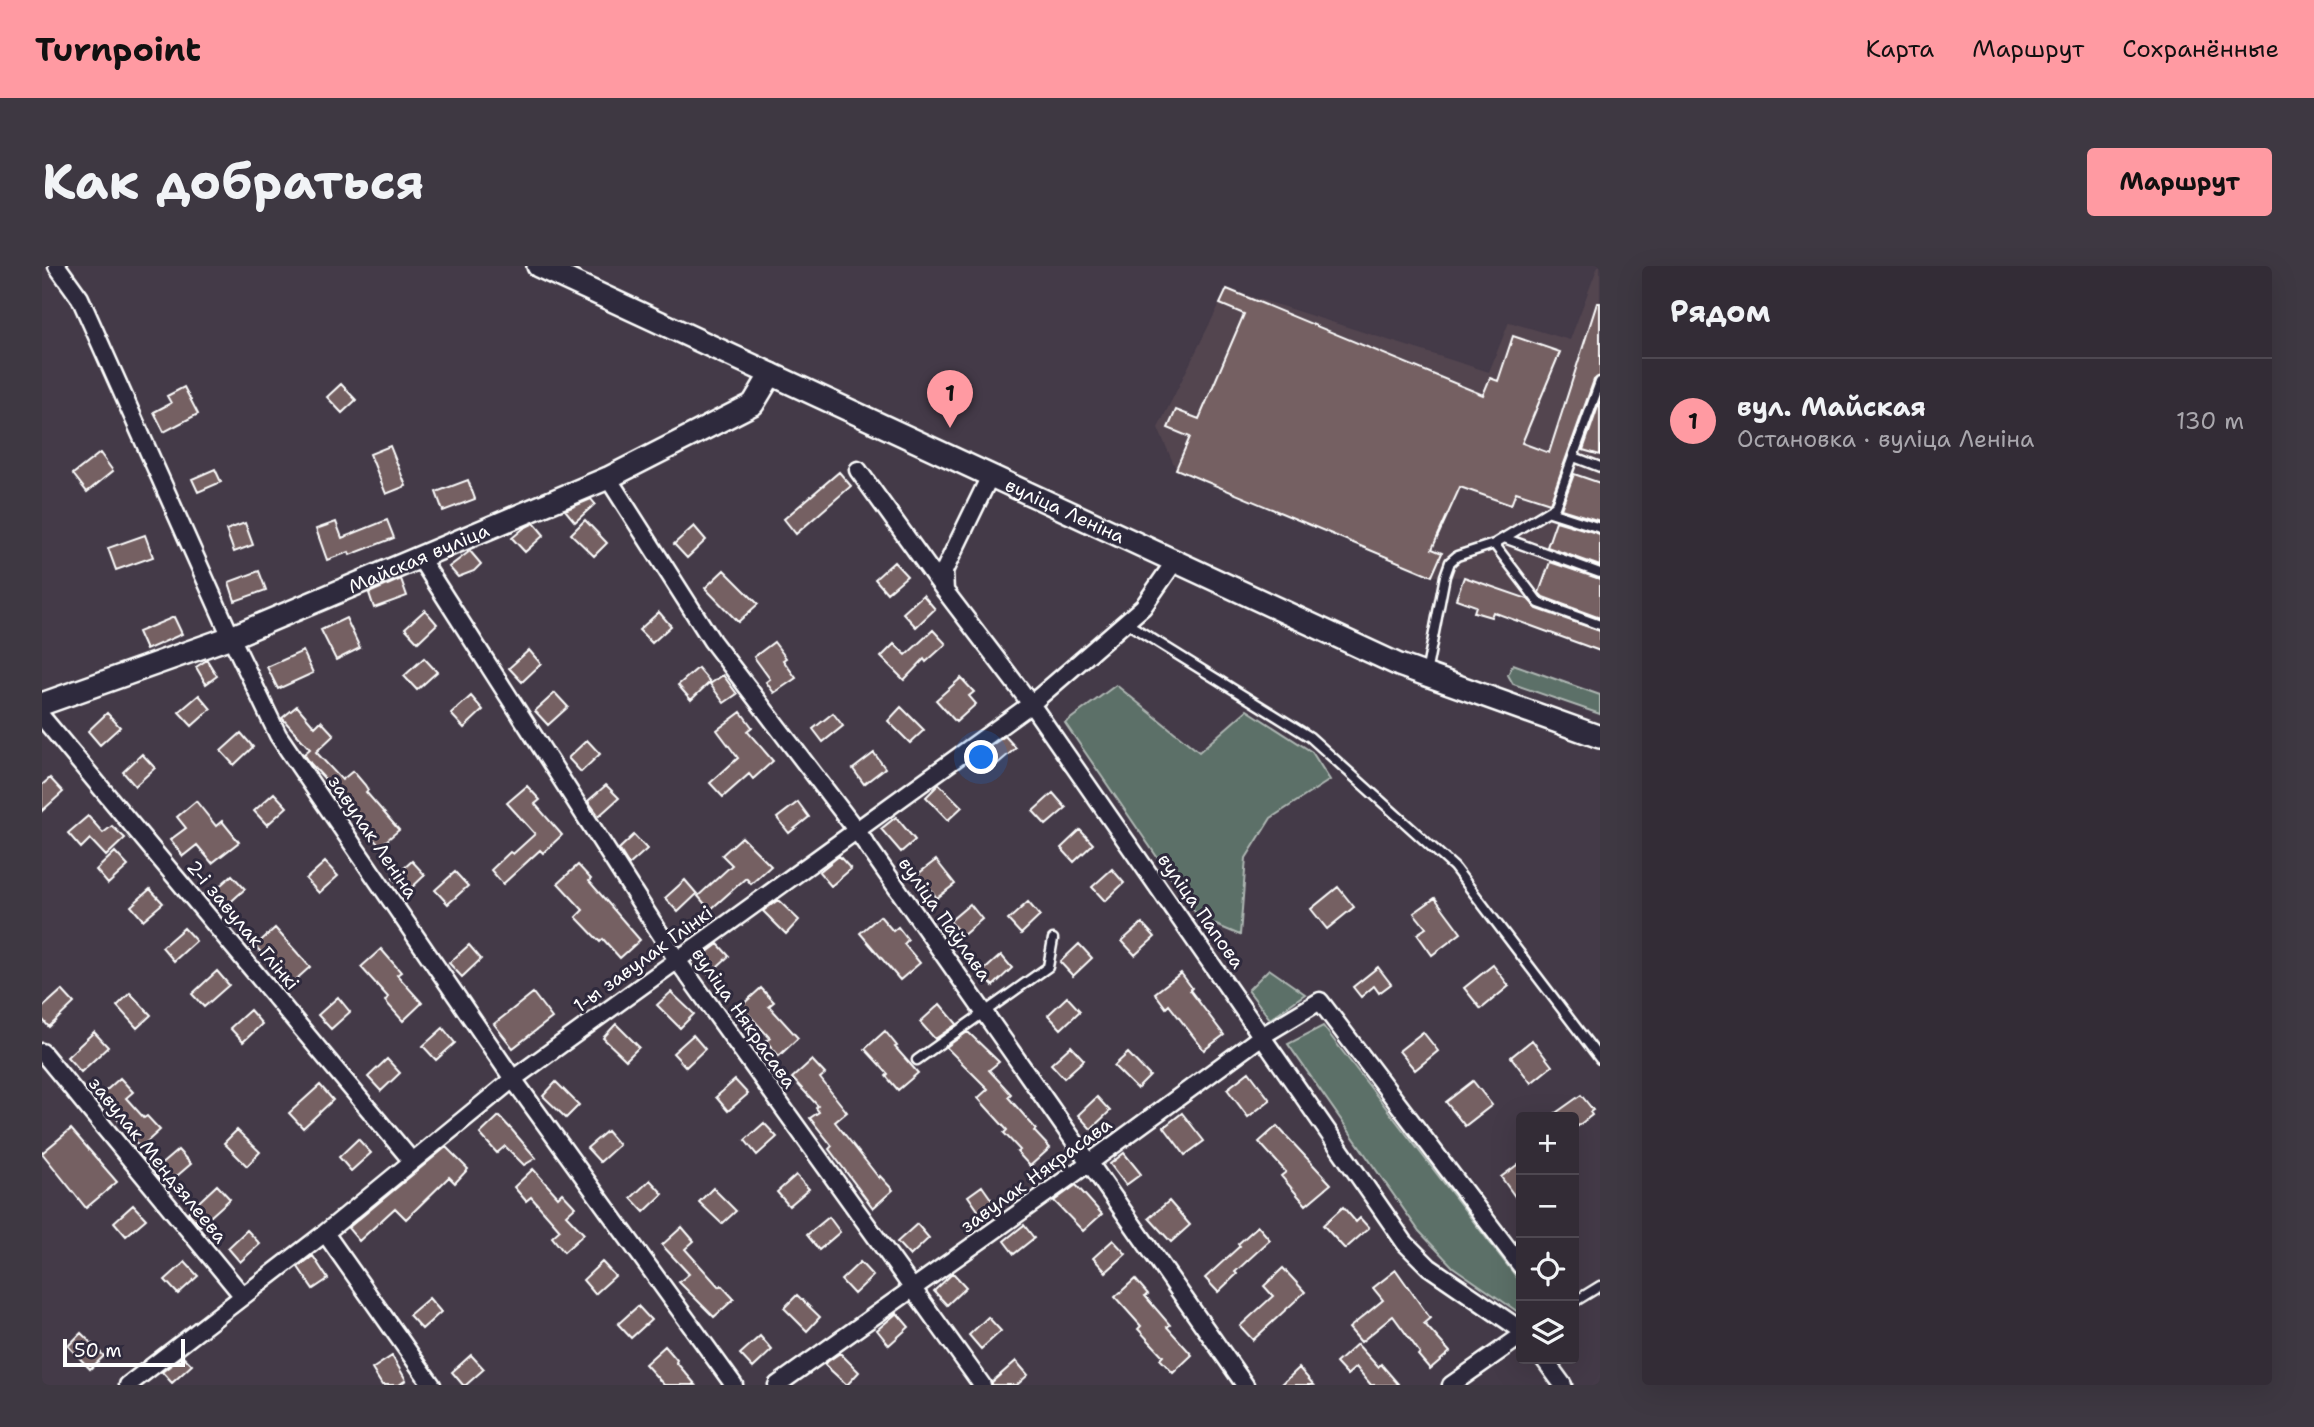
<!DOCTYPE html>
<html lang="ru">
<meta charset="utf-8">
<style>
body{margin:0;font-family:"Shantell Sans",sans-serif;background:#3e3842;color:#f1f3f6}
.controls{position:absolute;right:21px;bottom:21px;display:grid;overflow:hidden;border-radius:7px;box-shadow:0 7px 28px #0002}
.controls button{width:63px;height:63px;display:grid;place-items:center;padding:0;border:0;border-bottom:2px solid #4e4851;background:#332c36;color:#f1f3f6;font:35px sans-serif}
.scale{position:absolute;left:21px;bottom:18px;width:122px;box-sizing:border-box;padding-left:7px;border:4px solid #fff;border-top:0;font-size:19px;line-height:24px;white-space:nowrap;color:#fff;-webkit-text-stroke:5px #2f2a3d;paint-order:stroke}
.you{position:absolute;left:940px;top:492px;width:24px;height:24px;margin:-18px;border:5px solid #fff;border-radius:50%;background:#1a73e8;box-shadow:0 0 0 10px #1a73e833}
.badge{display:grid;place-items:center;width:46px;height:46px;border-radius:50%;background:#ff9aa2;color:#111;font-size:23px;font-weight:700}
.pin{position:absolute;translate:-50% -58px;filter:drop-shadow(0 2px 4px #0008)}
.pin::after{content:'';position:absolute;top:37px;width:24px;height:21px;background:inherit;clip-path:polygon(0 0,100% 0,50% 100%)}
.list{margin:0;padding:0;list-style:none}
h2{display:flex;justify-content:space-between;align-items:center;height:91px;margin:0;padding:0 28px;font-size:30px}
h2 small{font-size:23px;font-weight:400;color:#a9a7ad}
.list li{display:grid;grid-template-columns:46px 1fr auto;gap:21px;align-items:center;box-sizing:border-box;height:126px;padding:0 28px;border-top:2px solid #4e4851}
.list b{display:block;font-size:26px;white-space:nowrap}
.list p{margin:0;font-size:23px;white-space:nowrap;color:#a9a7ad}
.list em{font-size:23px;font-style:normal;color:#a9a7ad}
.icon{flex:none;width:38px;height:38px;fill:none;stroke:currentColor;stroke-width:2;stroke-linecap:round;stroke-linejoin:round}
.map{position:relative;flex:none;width:1558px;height:1119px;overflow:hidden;border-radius:7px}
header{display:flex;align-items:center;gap:42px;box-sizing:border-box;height:98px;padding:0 35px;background:#ff9aa2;color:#111}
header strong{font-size:33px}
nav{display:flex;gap:38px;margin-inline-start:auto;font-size:24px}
.intro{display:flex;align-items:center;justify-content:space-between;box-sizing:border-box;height:168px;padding:0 42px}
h1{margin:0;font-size:49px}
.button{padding:18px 32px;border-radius:7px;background:#ff9aa2;color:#111;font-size:24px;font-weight:700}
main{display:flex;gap:42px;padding:0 42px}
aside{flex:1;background:#332c36;border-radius:7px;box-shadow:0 7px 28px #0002}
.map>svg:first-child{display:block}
.built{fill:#534550}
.green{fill:#5c6f67;stroke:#aeb7b3;stroke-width:2}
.building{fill:#756062;stroke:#fff;stroke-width:2}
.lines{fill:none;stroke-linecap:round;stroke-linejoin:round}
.lane-casing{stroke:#fff;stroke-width:13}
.street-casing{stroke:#fff;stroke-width:21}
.secondary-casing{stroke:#fff;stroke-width:26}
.lane{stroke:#2f2a3d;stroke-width:8}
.street{stroke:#2f2a3d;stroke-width:16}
.secondary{stroke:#2f2a3d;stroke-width:21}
.labels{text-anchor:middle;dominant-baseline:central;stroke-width:6;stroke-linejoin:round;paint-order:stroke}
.street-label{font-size:19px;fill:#fff;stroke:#2f2a3d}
</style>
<header>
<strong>Turnpoint</strong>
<nav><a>Карта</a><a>Маршрут</a><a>Сохранённые</a></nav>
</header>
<div class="intro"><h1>Как добраться</h1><a class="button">Маршрут</a></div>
<main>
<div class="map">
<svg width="1558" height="1119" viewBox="0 0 1558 1119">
<rect width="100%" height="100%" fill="#443a48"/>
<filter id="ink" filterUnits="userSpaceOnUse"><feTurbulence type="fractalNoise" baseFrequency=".0143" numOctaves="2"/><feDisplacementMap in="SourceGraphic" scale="14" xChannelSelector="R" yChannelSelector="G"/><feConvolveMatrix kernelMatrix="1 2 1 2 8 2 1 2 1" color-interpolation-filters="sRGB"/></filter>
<g filter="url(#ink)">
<path class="built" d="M 1556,0 L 1558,0 L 1558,369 L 1478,338 L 1480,330 L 1422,311 L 1390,310 L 1134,203 L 1116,162 L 1185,23 L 1447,106 L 1467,56 L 1528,74 Z"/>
<path class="green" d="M 1471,398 L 1558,429 L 1558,448 L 1471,418 L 1466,409 Z
M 1074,419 L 1157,486 L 1205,444 L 1270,486 L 1288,514 L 1229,552 L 1204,592 L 1198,669 L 1157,652 L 1023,457 Z
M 1227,703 L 1263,728 L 1228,753 L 1206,724 Z
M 1281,760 L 1479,1017 L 1479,1048 L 1411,1001 L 1377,965 L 1246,778 Z"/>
<path class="building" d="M 1185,23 L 1441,129 L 1448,112 L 1456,115 L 1471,70 L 1518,86 L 1480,177 L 1507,187 L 1555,37 L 1558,37 L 1558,110 L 1552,114 L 1508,237 L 1474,226 L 1469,239 L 1418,221 L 1390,283 L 1400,287 L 1390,310 L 1134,203 L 1148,171 L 1126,162 L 1134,144 L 1157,153 L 1202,48 L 1178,38 Z
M 299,118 L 314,134 L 300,147 L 285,131 Z
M 142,121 L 156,148 L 122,166 L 112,146 L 129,137 L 125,130 Z
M 1558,135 L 1558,189 L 1541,184 Z
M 348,180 L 364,220 L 344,228 L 328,188 Z
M 58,187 L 71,205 L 45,226 L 31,208 Z
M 173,203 L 179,216 L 156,226 L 150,213 Z
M 797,206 L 809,220 L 754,268 L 742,253 Z
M 1532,208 L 1558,217 L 1558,255 L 1519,243 Z
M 426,214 L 433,233 L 401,245 L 394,226 Z
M 549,233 L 553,238 L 533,256 L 523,244 Z
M 345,254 L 352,272 L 308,289 L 307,286 L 285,294 L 274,263 L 294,256 L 300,272 Z
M 543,254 L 565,277 L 552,290 L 529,268 Z
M 1514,255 L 1558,268 L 1558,300 L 1505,281 Z
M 203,257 L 211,279 L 192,286 L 184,264 Z
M 492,257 L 502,269 L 483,286 L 470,272 L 482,262 Z
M 652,260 L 664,274 L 645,292 L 632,278 Z
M 103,269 L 111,291 L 74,304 L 66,282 Z
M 428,285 L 439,298 L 432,305 L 416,311 L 407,301 Z
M 852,296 L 865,310 L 845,327 L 833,313 Z
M 1508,296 L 1558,313 L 1558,352 L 1501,331 L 1497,327 Z
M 682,304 L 716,338 L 696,356 L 663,322 Z
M 217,305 L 224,324 L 193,335 L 187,316 Z
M 1422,311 L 1486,333 L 1495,343 L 1558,365 L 1558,385 L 1451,346 L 1449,351 L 1432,346 L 1434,340 L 1414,333 Z
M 359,313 L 365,330 L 332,342 L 327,327 Z
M 881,329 L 893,343 L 874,361 L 861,347 Z
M 383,344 L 395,358 L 376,376 L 363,362 Z
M 617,346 L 629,360 L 610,377 L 597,364 Z
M 132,351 L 140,368 L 104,384 L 96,366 Z
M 304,352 L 318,382 L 294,394 L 279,364 Z
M 891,364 L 904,378 L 884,396 L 882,393 L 862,414 L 839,391 L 852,378 L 864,389 Z
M 732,376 L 744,392 L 741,394 L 754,412 L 732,427 L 724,416 L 728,413 L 712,391 Z
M 487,384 L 499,398 L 480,416 L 467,402 Z
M 261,385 L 271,407 L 236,423 L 225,401 Z
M 382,392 L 395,406 L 375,424 L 362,410 Z
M 165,394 L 175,410 L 164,418 L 154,401 Z
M 656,402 L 668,416 L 649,434 L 636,419 Z
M 681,409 L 695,428 L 682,437 L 668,418 Z
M 919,412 L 932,426 L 927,430 L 934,438 L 914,456 L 894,434 Z
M 513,427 L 526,441 L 506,459 L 493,445 Z
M 157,429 L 169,443 L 150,460 L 137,446 Z
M 429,430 L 441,444 L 422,462 L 409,448 Z
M 255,440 L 273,461 L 279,455 L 292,469 L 274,486 L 300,514 L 311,505 L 323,519 L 326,524 L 324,526 L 357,564 L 338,580 L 319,560 L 323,556 L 269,498 L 262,488 L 268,483 L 240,452 Z
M 859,441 L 882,464 L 868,477 L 846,455 Z
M 699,446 L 710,461 L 705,465 L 731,495 L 711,513 L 707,508 L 681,531 L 668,517 L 696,492 L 675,464 Z
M 65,447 L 78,461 L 58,479 L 46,465 Z
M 791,447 L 801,460 L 781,476 L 771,463 Z
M 199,467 L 211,481 L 192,499 L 179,485 Z
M 963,470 L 974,482 L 954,499 L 941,485 Z
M 545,474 L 558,488 L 539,506 L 526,492 Z
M 832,487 L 843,502 L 822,518 L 811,503 Z
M 100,488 L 113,502 L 93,520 L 81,506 Z
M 8,512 L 21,526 L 0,545 L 0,519 Z
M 897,518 L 920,541 L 906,554 L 884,531 Z
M 564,519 L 577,532 L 557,550 L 546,535 Z
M 485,520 L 498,534 L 493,538 L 520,569 L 501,587 L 498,584 L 461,618 L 449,604 L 468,586 L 471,588 L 493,568 L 465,537 Z
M 232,527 L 245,541 L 225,559 L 212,545 Z
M 1011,527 L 1024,542 L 1004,559 L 991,545 Z
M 154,535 L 174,560 L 180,555 L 197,576 L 170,597 L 155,579 L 141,590 L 128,574 L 144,562 L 135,551 Z
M 756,536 L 767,551 L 747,567 L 735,552 Z
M 46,550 L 61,567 L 70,560 L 83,572 L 64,590 L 48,573 L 39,582 L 26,567 Z
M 854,551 L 873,574 L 859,586 L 839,563 Z
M 1038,564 L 1051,578 L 1032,596 L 1019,582 Z
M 592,569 L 605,583 L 587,599 L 577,583 Z
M 700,571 L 729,600 L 709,618 L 704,612 L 668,644 L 656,630 L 690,599 L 680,589 Z
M 73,586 L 86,600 L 66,618 L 54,604 Z
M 797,590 L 809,603 L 789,620 L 777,606 Z
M 894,594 L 913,618 L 895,632 L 876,608 Z
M 370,595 L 383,609 L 364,627 L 351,612 Z
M 283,596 L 296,610 L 277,627 L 264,613 Z
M 536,599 L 549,613 L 547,615 L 598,674 L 578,692 L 561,673 L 558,676 L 534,651 L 541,644 L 516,617 Z
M 1070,603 L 1082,617 L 1063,635 L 1050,621 Z
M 413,606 L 426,620 L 406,638 L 393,624 Z
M 190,609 L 203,623 L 183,641 L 171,626 Z
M 643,614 L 655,628 L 636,646 L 623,632 Z
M 1296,621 L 1312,641 L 1285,663 L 1269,643 Z
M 108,623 L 121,637 L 101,654 L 89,640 Z
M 1393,632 L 1419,667 L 1390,689 L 1375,668 L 1384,662 L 1372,647 Z
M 736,634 L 757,654 L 744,668 L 721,645 Z
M 986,636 L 998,650 L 979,668 L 966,654 Z
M 928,638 L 940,653 L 920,670 L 908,655 Z
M 838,650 L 851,665 L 856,661 L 866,674 L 862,678 L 878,697 L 858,714 L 818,667 Z
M 1100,657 L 1113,671 L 1093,689 L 1080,675 Z
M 142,662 L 154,675 L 132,695 L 120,681 Z
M 233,662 L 268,701 L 249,718 L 213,680 Z
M 676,678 L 687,690 L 667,708 L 655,694 Z
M 1037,678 L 1050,692 L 1031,710 L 1018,696 Z
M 427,679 L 439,693 L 420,711 L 407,697 Z
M 339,683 L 359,706 L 355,709 L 380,737 L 361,755 L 343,735 L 346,731 L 319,701 Z
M 959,689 L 970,702 L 951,720 L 939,707 Z
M 1451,699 L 1467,720 L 1439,743 L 1422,722 Z
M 1336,701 L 1349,718 L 1337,727 L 1332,720 L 1319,731 L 1311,721 Z
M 175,705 L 187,719 L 162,741 L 150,728 Z
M 1139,707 L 1150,722 L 1148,724 L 1182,769 L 1162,784 L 1127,739 L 1124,742 L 1113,727 Z
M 719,722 L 732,736 L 727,740 L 756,772 L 737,790 L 724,775 L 728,772 L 699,740 Z
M 20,724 L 32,737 L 7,761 L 0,753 L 0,742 Z
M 629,726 L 652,748 L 638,762 L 615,739 Z
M 88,727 L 109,749 L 95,762 L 75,740 Z
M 491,727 L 510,752 L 471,782 L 452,758 Z
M 296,731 L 308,746 L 289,763 L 276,749 Z
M 1025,731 L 1038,745 L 1019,763 L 1006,749 Z
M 898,738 L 915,758 L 893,773 L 878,756 Z
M 208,744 L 220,758 L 201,776 L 188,762 Z
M 574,758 L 597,781 L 584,794 L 561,772 Z
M 401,762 L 413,777 L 394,794 L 381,780 Z
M 843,765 L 855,780 L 853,781 L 876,807 L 856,824 L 844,810 L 846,808 L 823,783 Z
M 52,766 L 66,781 L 39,806 L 25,791 Z
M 1381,766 L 1396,785 L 1373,804 L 1357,785 Z
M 924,767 L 927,767 L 957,796 L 947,804 L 969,828 L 966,831 L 994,863 L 992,865 L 1008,882 L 988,900 L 975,886 L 978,884 L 962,867 L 965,864 L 936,832 L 946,823 L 904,781 Z
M 651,769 L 663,783 L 644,801 L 631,787 Z
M 1490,774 L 1510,800 L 1489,817 L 1469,791 Z
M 1029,780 L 1042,794 L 1022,812 L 1009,798 Z
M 1086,787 L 1108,810 L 1095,823 L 1072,800 Z
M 345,793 L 358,807 L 339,825 L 326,811 Z
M 770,794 L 783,808 L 778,812 L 805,846 L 793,856 L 837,912 L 838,910 L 851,924 L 831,942 L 787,883 L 790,880 L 768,852 L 777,846 L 774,842 L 776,840 L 750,812 Z
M 1207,806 L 1228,834 L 1206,851 L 1185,823 Z
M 78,812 L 91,826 L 84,832 L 102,852 L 105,850 L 118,864 L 98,882 L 72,849 L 75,848 L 58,830 Z
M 693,814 L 706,828 L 686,845 L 674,831 Z
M 1431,815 L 1450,839 L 1423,860 L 1404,836 Z
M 514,816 L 537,839 L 524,852 L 501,830 Z
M 278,819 L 291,834 L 261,862 L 247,847 Z
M 1539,829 L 1551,844 L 1548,846 L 1550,849 L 1532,863 L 1532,851 L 1508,851 Z
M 1055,831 L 1068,845 L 1049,863 L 1036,849 Z
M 1140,847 L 1162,875 L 1143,889 L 1122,861 Z
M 457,850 L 470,864 L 494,892 L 482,899 L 463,880 L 455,887 L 438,868 Z
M 722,857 L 735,871 L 715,889 L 703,874 Z
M 1235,860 L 1289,918 L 1264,939 L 1239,910 L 1244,906 L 1217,876 Z
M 29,863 L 75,916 L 44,942 L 0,887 Z
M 195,864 L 218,886 L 205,900 L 182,877 Z
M 565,865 L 577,879 L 558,896 L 545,882 Z
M 316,873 L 329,887 L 309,905 L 297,891 Z
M 404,881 L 426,903 L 413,917 L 407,911 L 364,953 L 353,942 L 317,975 L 306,962 Z
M 136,884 L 149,898 L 129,915 L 116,901 Z
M 1082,887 L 1099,908 L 1084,919 L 1068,898 Z
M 1479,896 L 1479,939 L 1459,911 Z
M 491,903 L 516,931 L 520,927 L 533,941 L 524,949 L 542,968 L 522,986 L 510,971 L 518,964 L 489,931 L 484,935 L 472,921 Z
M 754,909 L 767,923 L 747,940 L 735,926 Z
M 608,914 L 621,928 L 602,946 L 589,932 Z
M 175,919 L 188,933 L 158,960 L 146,946 Z
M 1034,919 L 1060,948 L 1041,965 L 1012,935 Z
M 940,920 L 954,940 L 940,950 L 926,930 Z
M 671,922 L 694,945 L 680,958 L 657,936 Z
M 1127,935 L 1148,959 L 1129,976 L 1107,952 Z
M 91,939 L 104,953 L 84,970 L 72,956 Z
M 1301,941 L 1314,956 L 1318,952 L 1327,962 L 1303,983 L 1281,959 Z
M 787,951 L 798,966 L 777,984 L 765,969 Z
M 875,958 L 887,972 L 868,990 L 855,976 Z
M 982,959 L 992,972 L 972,988 L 962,975 Z
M 1216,960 L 1228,974 L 1193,1006 L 1195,1008 L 1176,1026 L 1163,1012 L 1198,980 L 1196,978 Z
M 640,961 L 652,975 L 643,983 L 677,1021 L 679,1019 L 692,1033 L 672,1051 L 637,1016 L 647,1008 L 620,979 Z
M 205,964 L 218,978 L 198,996 L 186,982 Z
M 1071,974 L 1084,988 L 1064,1006 L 1051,992 Z
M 271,990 L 286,1013 L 271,1023 L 256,1001 Z
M 143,996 L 156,1010 L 136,1028 L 123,1014 Z
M 560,996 L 573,1010 L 553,1028 L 541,1014 Z
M 818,996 L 831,1010 L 812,1028 L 799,1014 Z
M 1241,1002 L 1263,1026 L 1211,1074 L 1198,1060 L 1231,1030 L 1222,1020 Z
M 1354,1004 L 1388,1052 L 1382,1057 L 1408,1086 L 1388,1103 L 1376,1089 L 1378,1087 L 1351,1050 L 1319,1076 L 1307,1062 L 1341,1034 L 1331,1022 Z
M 911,1007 L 924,1021 L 905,1039 L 892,1025 Z
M 1093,1013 L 1106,1028 L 1103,1030 L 1128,1059 L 1125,1061 L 1150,1089 L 1131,1107 L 1118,1093 L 1121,1090 L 1096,1063 L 1099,1060 L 1073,1031 Z
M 755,1029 L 778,1051 L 765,1065 L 742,1042 Z
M 387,1032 L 399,1046 L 380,1063 L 367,1049 Z
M 596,1040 L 609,1054 L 589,1072 L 576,1058 Z
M 855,1047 L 867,1061 L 847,1079 L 835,1064 Z
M 946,1051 L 959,1065 L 939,1083 L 927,1069 Z
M 39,1067 L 62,1090 L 48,1103 L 26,1080 Z
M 718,1070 L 730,1084 L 711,1102 L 698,1088 Z
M 1315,1078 L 1336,1101 L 1339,1098 L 1357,1119 L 1329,1119 L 1314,1101 L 1305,1109 L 1294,1097 Z
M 623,1080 L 635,1094 L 634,1096 L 654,1119 L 622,1119 L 603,1098 Z
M 798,1087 L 817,1106 L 805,1119 L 782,1098 Z
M 429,1089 L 442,1103 L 424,1119 L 421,1119 L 410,1106 Z
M 141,1090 L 150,1099 L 130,1117 L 120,1106 Z
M 350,1090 L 364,1114 L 357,1119 L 340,1119 L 330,1103 Z
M 974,1095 L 986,1109 L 975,1119 L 950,1119 L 950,1116 Z
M 1257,1102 L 1272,1119 L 1239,1119 Z"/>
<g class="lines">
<defs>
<path id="lane" d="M 1532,191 L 1558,201
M 1508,246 L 1558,262
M 1462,272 L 1558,307
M 1452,278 L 1497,337 L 1558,359
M 1083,356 L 1268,471 L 1412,601 L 1558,793
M 1384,408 L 1403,310 L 1408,296 L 1415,290 L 1452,278 L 1513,241 L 1558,116
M 875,794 L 1006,701 L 1011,673
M 1532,1036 L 1558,1020"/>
<path id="street" d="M 15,0 L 38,32 L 189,371 L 236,469 L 471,813 L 692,1119
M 816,204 L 903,325
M 948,210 L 902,305 L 903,325 L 989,438 L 1363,977 L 1387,1001 L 1479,1064
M 566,212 L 670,375 L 815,565 L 1203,1119
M 378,292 L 635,694 L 940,1119
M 0,451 L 369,894
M 0,786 L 200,1029
M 283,967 L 390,1119
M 1502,1093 L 1521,1119
M 86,1119 L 283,967 L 471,813 L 989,438 L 1101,341 L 1133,295
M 735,1119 L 1047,897 L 1220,770 L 1278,735 L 1479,1000
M 1409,1119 L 1479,1070"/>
<g id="secondary">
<path id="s1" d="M 496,0 L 1357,399 L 1558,471"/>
<path id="s2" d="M 0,438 L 189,371 L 566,212 L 711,138 L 729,108"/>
</g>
</defs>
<use href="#lane" class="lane-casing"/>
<use href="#street" class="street-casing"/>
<use href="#secondary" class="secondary-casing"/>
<use href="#lane" class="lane"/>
<use href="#street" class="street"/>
<use href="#secondary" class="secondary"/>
</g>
</g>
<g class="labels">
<g class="street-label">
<text stroke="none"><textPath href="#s1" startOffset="581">вуліца Леніна</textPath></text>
<text stroke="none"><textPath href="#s2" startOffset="404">Майская вуліца</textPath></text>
<text transform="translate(331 571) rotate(56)">завулак Леніна</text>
<text transform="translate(1159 645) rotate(55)">вуліца Папова</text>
<text transform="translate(903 653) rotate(55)">вуліца Паўлава</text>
<text transform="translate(201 659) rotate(50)">2-і завулак Глінкі</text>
<text transform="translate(601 693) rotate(-36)">1-ы завулак Глінкі</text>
<text transform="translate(702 752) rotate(55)">вуліца Някрасава</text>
<text transform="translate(116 894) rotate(51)">завулак Мендзялеева</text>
<text transform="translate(994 909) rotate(-36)">завулак Някрасава</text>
</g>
</g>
</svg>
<div class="controls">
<button>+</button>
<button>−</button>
<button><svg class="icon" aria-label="locate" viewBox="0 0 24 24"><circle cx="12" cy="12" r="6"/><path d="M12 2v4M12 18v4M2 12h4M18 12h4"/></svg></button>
<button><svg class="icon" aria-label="layers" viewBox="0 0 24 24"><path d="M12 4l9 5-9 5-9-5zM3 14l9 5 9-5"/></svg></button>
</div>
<div class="scale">50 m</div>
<div class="you"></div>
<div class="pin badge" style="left:908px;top:162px">1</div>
</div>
<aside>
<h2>Рядом<small></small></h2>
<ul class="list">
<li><span class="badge">1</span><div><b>вул. Майская</b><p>Остановка · вуліца Леніна</p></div><em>130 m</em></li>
</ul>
</aside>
</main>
